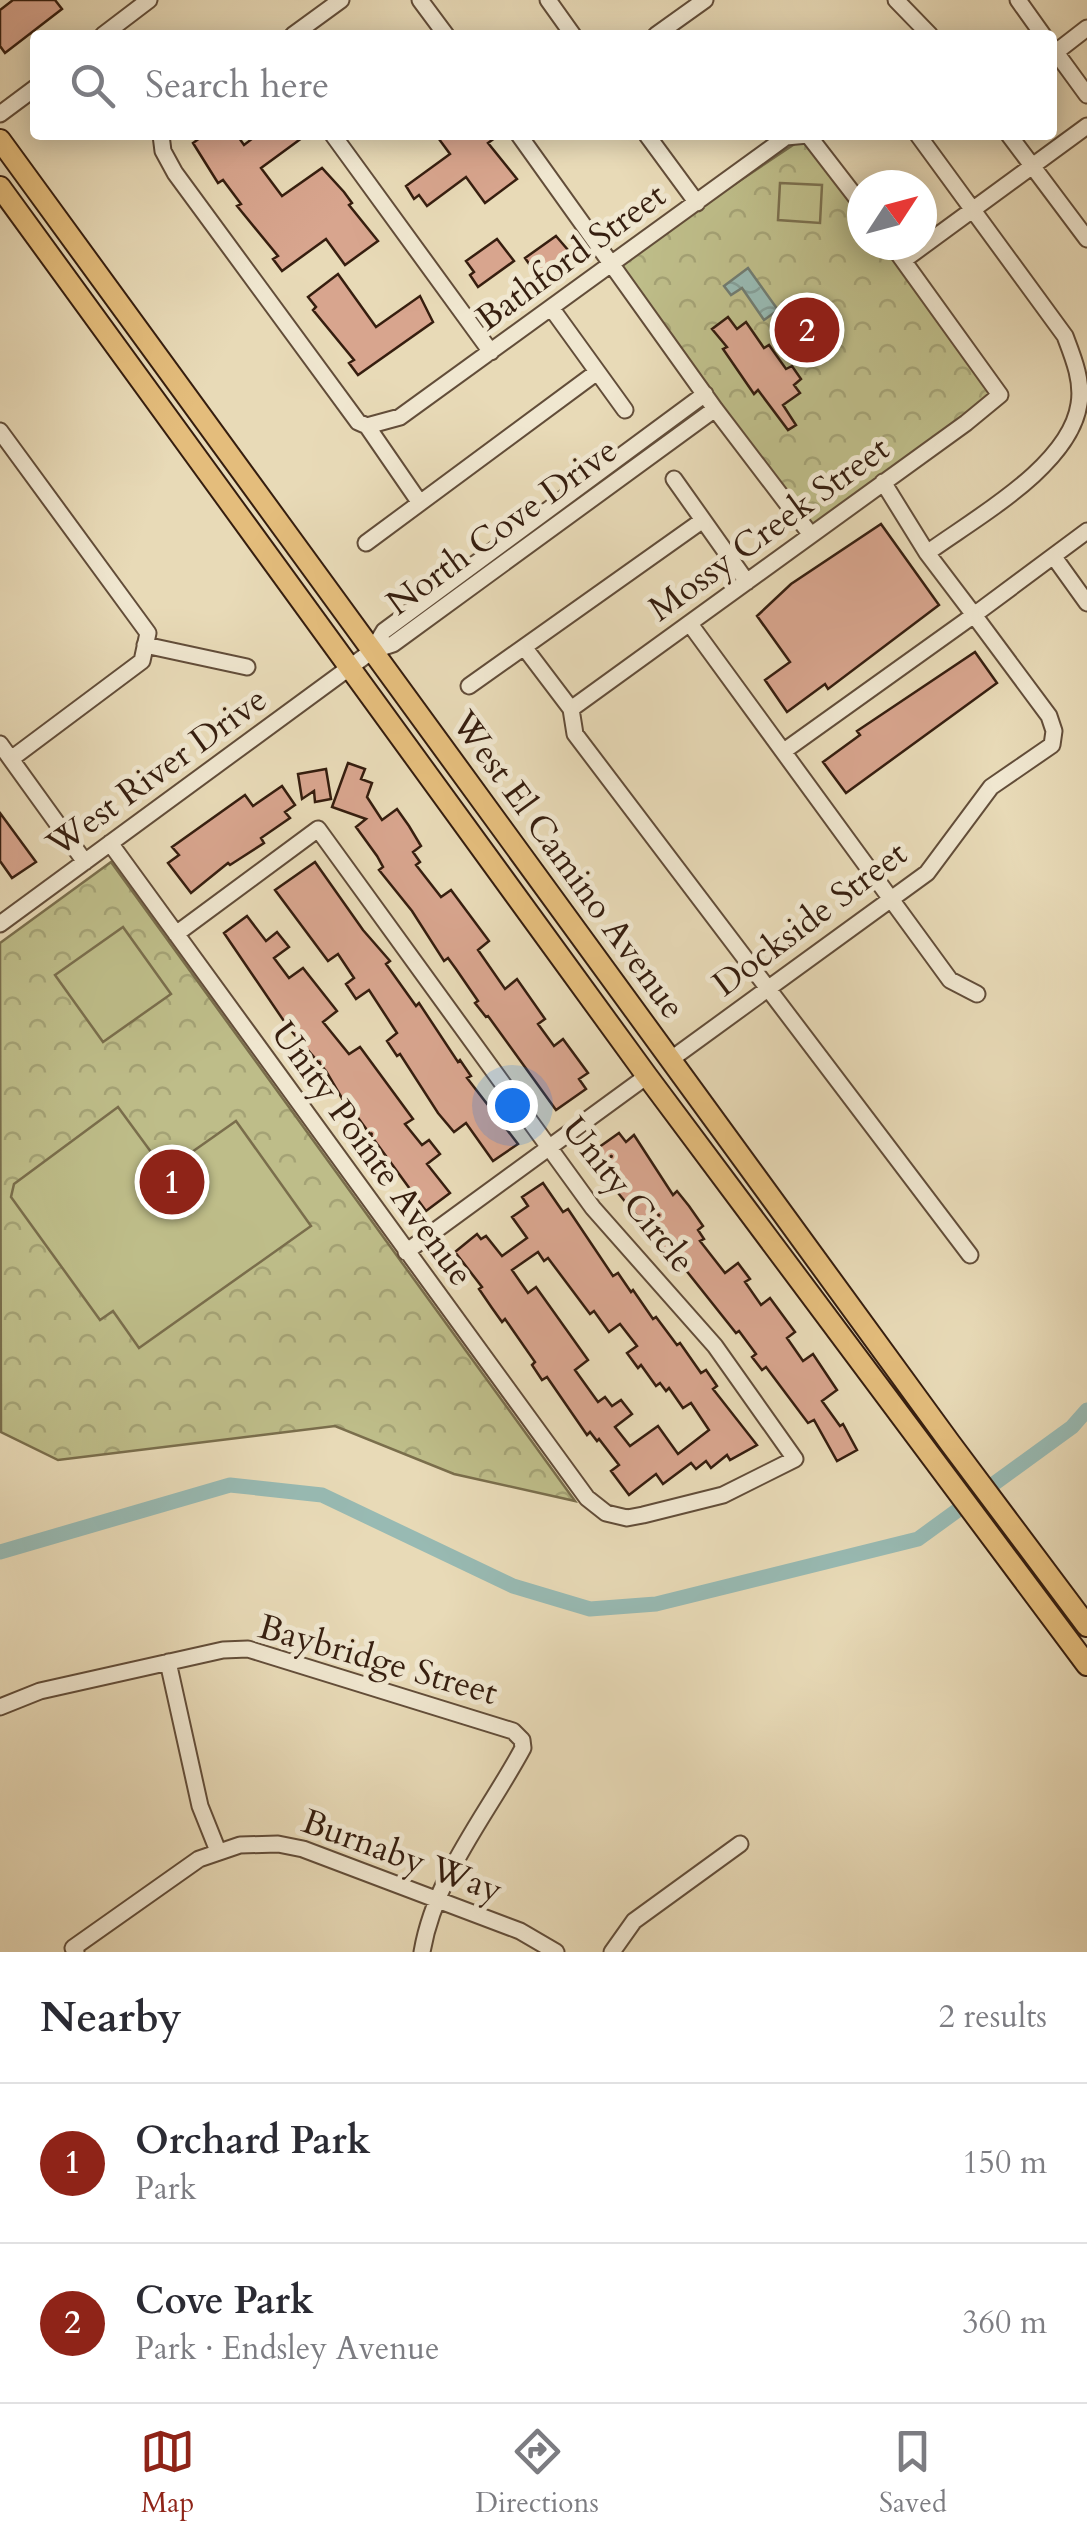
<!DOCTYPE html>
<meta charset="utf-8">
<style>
body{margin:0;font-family:Cardo,serif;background:#f7f7f7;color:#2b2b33}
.compass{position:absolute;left:847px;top:170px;width:90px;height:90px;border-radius:50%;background:#fff;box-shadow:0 5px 25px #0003;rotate:54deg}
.you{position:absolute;left:512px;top:1105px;width:35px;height:35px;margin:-25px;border:8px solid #fff;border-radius:50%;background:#1a73e8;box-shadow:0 0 0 15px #1a73e833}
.badge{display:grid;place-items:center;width:65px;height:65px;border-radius:50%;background:#8f2418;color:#fff;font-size:32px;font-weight:700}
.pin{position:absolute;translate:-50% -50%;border:5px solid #fff;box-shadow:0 2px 10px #0006}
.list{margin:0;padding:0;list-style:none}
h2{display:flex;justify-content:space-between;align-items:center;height:130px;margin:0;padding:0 40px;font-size:42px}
h2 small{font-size:32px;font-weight:400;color:#7c7c81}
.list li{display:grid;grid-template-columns:65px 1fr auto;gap:30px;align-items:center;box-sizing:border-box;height:160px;padding:0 40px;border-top:2px solid #e1e1e2}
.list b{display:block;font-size:38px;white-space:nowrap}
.list p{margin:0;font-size:32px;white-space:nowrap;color:#7c7c81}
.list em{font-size:32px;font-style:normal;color:#7c7c81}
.icon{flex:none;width:55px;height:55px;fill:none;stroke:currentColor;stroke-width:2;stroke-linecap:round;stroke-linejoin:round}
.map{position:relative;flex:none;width:1087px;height:1952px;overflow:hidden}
.search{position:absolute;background:#fff;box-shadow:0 5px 25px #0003;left:30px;right:30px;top:30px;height:110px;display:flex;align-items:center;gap:25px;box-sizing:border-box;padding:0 35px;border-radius:10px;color:#7c7c81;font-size:38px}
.sheet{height:450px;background:#fff}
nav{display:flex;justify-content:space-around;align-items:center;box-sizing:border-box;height:140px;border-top:2px solid #e1e1e2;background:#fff;font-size:28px;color:#7c7c81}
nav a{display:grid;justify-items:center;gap:5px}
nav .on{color:#8f2418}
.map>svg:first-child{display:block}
.forest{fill:url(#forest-crowns);stroke:#7a6e4c;stroke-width:2.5}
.pitch{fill:#bebd89;stroke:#7a6e4c;stroke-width:2.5}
.water{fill:url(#water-waves);stroke:#717c71;stroke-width:2.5}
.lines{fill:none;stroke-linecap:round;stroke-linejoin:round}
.canal{stroke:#98bab3;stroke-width:15}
.building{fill:#d8a58e;stroke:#361e0f;stroke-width:2.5;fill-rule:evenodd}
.minor-casing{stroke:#624d39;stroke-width:19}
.major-casing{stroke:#361e0f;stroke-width:24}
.minor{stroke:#f0e7d0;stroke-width:15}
.major{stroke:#e4bd7c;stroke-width:20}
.labels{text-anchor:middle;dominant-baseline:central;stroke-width:10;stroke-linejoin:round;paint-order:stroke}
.street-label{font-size:35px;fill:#361e0f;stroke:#f0e7d0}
</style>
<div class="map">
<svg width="1087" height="1952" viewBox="0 0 1087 1952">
<defs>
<pattern id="forest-crowns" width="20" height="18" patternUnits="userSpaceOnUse" patternTransform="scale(2.5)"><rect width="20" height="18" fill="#bebd89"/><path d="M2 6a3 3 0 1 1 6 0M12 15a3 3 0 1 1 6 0" fill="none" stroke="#a4a275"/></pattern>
<pattern id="water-waves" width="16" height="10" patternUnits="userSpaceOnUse" patternTransform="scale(2.5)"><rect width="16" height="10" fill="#98bab3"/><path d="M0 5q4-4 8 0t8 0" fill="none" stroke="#849f99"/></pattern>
</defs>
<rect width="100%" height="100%" fill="#e8dab7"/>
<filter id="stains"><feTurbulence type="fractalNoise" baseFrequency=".002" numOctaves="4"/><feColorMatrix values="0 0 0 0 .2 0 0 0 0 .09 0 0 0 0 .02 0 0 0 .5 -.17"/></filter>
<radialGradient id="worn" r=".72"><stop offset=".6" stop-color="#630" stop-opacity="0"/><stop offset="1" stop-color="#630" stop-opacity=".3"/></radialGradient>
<path class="forest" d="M 808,135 L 862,209 L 862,245 L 889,245 L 1000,395 L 811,535 L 614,265 Z
M 111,862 L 575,1501 L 454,1474 L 335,1426 L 58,1460 L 1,1432 L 0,943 Z"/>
<path class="pitch" d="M 780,183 L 822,185 L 820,223 L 778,220 Z
M 123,927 L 171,994 L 103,1042 L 55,975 Z
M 118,1107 L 165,1171 L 236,1121 L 311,1226 L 139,1348 L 113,1311 L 100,1320 L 11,1197 L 14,1184 Z"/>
<path class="water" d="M 748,268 L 778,310 L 764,320 L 742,288 L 731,295 L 724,286 Z"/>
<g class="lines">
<path class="canal" d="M 0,1552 L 230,1485 L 322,1495 L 513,1586 L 590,1609 L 656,1604 L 918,1539 L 1072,1427 L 1087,1410"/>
</g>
<path class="building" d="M 13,0 L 55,0 L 62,9 L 5,53 L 0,46 L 0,10 Z
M 204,135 L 237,135 L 244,145 L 257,135 L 306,135 L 261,168 L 282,196 L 322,168 L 344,192 L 352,203 L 349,205 L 378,241 L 345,265 L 326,239 L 282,271 L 273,259 L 278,256 L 237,206 L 241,204 L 223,180 L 218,183 L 193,143 Z
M 436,135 L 499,135 L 488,143 L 517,179 L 485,203 L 466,177 L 427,206 L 419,195 L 414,199 L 406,186 L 450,154 Z
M 556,236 L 574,257 L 541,281 L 525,258 Z
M 497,239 L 514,261 L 478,287 L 470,275 L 474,272 L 466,261 Z
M 338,274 L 376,327 L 420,296 L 433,322 L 358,375 L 349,363 L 354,360 L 313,310 L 316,307 L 308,297 Z
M 728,317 L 737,329 L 746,322 L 764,348 L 769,345 L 786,369 L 792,366 L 801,379 L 794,385 L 800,393 L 783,405 L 796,425 L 788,430 L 758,390 L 754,394 L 723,349 L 727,347 L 712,329 Z
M 881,524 L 939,605 L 828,689 L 825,684 L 787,712 L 765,680 L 790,662 L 757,616 L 791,584 Z
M 975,652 L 997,683 L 846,793 L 823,762 L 860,735 L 857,731 Z
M 348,763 L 365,769 L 361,779 L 372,783 L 367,797 L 382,820 L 397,809 L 409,826 L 421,846 L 413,852 L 420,862 L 416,865 L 441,897 L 451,890 L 489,941 L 478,950 L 505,989 L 517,979 L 545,1019 L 538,1024 L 554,1046 L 563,1039 L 588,1073 L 579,1079 L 586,1089 L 556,1110 L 488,1016 L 486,1017 L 475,1003 L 478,1001 L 456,969 L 448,958 L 444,961 L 412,911 L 379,870 L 383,867 L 377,856 L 356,827 L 366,819 L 332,807 Z
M 326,769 L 331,799 L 315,802 L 314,791 L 302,799 L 298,774 Z
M 282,786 L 295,805 L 285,812 L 290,818 L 261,838 L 264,843 L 230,865 L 228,863 L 191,893 L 168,863 L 179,855 L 172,847 L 245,795 L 253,806 Z
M 0,813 L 36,862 L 12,878 L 0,861 Z
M 315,862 L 363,930 L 390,961 L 386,964 L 416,1006 L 419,1003 L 458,1062 L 460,1060 L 471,1076 L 467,1078 L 518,1144 L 493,1161 L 466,1123 L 454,1132 L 438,1113 L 400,1054 L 397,1056 L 387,1041 L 397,1033 L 369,990 L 356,999 L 346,984 L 354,978 L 338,954 L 328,961 L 275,890 Z
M 247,916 L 266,941 L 277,932 L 289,947 L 274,958 L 289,978 L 303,968 L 337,1011 L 323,1022 L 349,1054 L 360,1047 L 413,1119 L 405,1124 L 422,1145 L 429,1140 L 440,1154 L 427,1164 L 450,1193 L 426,1211 L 356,1115 L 353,1117 L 326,1071 L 288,1027 L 224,933 Z
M 619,1133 L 626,1142 L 634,1135 L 673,1195 L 677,1191 L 689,1206 L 703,1226 L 698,1230 L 704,1239 L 700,1241 L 725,1273 L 738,1263 L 750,1279 L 745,1282 L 761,1305 L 770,1298 L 795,1332 L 787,1338 L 803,1361 L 813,1354 L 837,1390 L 822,1401 L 840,1426 L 843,1424 L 857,1450 L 837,1461 L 814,1420 L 808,1423 L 766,1367 L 762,1370 L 752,1357 L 756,1354 L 739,1331 L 736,1333 L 677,1259 L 674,1261 L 600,1171 L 588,1155 Z
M 543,1183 L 563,1212 L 568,1209 L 613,1276 L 618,1273 L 631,1292 L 633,1290 L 653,1319 L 656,1317 L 677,1345 L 680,1343 L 701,1373 L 706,1370 L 717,1386 L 713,1389 L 757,1445 L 730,1460 L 727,1455 L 711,1468 L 706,1461 L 696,1469 L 691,1463 L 663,1484 L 656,1474 L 629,1495 L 611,1471 L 619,1465 L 599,1439 L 597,1441 L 590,1432 L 587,1435 L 547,1377 L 542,1380 L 532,1365 L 535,1362 L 505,1319 L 502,1322 L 492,1308 L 479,1289 L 482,1287 L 455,1252 L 477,1234 L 481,1239 L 486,1236 L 502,1256 L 527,1238 L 512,1217 L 528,1206 L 522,1197 ZM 538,1252 L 544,1261 L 548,1258 L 590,1314 L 594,1311 L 609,1332 L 620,1324 L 637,1346 L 627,1353 L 638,1368 L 641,1365 L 656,1386 L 660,1383 L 666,1391 L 669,1388 L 683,1408 L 691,1403 L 709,1430 L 678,1454 L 658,1426 L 630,1446 L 615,1427 L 632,1414 L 621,1400 L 612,1406 L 605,1397 L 598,1402 L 575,1370 L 588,1360 L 536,1287 L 528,1293 L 512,1270 Z"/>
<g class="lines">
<defs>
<path id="minor" d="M 420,0 L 446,35
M 548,0 L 573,35
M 896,0 L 930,35
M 1018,0 L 1043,35
M 103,35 L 149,0
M 293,35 L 341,0
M 656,35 L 705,0
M 1052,47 L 1087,95
M 1056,52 L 1087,28
M 0,114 L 35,88
M 161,135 L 163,151 L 175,173 L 358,422 L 367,426 L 420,503
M 333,135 L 491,352
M 519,135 L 715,409 L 811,535
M 647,135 L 697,203
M 918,135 L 1065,336 C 1073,357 1083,381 1079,404 C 1070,466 975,518 927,553
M 1009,135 L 1087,239
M 904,260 L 1087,126
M 552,309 L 625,410
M 367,426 L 400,417 L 786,137 L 808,135 L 862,205
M 0,431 L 148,633 L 142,661 L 11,759
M 674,479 L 747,582
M 366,543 L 597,372
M 1054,557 L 1087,603
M 690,624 L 950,980 L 977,994
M 145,645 L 247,667
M 524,647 L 571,709 L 575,734 L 970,1255
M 372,651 L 384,631 L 705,394
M 469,686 L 703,520
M 571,709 L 966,423 L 1000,395 L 892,245
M 0,744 L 85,862
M 784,751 L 974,615 L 927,553 L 883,482
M 110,843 L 587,1498 L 606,1513 L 627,1518 L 643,1515 L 723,1495 L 795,1459 L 715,1346 L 593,1208 L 318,829 L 176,934
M 0,924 L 372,651 L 393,644 L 715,409
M 670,1060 L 927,873 L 991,787 L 1052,745 L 1054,731 L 1049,716 L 974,615 L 1087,531
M 406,1252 L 647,1076
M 168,1662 L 200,1806 L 218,1851
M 0,1707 L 40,1691 L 223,1650 L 248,1649 L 513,1731 L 522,1740 L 523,1748 C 487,1815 435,1876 422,1952
M 76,1952 L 73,1948 L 199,1859 L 240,1845 L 278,1844 L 303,1849 L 520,1931 L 556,1952
M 612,1952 L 634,1921 L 740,1844"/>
<path id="major" d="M 0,140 L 950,1443 L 1087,1626
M 0,187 L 647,1076 L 1087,1665"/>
</defs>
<use href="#minor" class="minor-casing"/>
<use href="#major" class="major-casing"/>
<use href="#minor" class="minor"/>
<use href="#major" class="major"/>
</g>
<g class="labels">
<g class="street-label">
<text transform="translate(571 257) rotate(-36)">Bathford Street</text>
<text transform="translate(502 527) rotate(-36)">North Cove Drive</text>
<text transform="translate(769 529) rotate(-36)">Mossy Creek Street</text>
<text transform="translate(157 772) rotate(-36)">West River Drive</text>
<text transform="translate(568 865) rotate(54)">West El Camino Avenue</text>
<text transform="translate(810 919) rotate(-37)">Dockside Street</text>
<text transform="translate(372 1154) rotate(54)">Unity Pointe Avenue</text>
<text transform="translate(628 1195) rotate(51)">Unity Circle</text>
<text transform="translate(378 1660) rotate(16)">Baybridge Street</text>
<text transform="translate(402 1856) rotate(20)">Burnaby Way</text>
</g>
</g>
<rect width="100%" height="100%" filter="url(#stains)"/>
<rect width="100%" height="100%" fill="url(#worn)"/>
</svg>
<svg class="compass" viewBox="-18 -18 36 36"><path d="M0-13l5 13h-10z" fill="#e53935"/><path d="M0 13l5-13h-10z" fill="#7c7c81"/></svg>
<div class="you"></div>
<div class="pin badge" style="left:172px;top:1182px">1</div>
<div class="pin badge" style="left:807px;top:330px">2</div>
<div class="search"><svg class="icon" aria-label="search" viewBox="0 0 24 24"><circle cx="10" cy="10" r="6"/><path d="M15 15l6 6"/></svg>Search here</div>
</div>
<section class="sheet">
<h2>Nearby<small>2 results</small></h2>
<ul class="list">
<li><span class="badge">1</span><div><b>Orchard Park</b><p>Park</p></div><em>150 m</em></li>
<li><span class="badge">2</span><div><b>Cove Park</b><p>Park · Endsley Avenue</p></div><em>360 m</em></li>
</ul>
</section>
<nav>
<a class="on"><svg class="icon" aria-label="map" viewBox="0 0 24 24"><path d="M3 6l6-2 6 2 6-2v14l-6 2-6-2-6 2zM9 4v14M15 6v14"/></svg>Map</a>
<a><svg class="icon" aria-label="directions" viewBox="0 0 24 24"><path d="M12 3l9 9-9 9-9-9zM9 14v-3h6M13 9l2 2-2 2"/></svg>Directions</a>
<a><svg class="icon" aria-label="saved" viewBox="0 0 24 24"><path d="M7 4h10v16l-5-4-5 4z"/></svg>Saved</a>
</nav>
